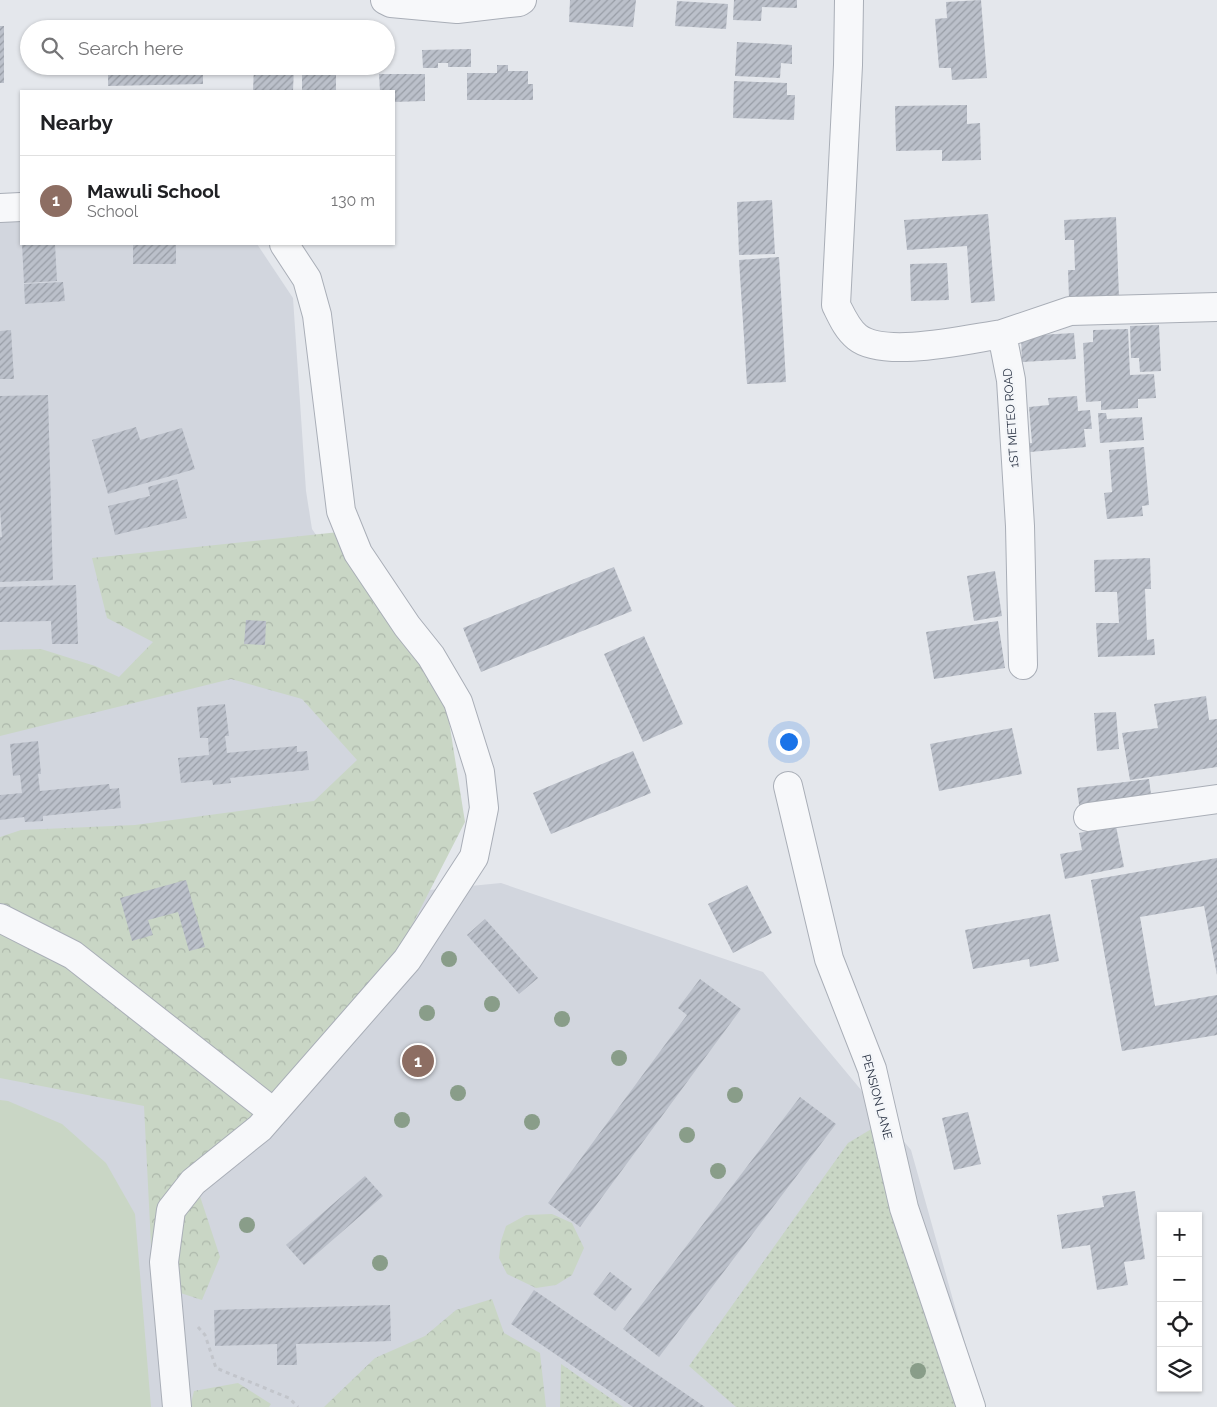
<!DOCTYPE html>
<meta charset="utf-8">
<style>
body{margin:0;font-family:Raleway,sans-serif;background:#f2f2f2;color:#202124}
.controls{position:absolute;right:15px;bottom:15px;display:grid;overflow:hidden;border-radius:0px;box-shadow:0 1px 4px #0004}
.controls button{width:45px;height:45px;display:grid;place-items:center;padding:0;border:0;border-bottom:1px solid #e0e0e0;background:#fff;color:#202124;font:25px sans-serif}
.you{position:absolute;left:788px;top:741px;width:18px;height:18px;margin:-12px;border:4px solid #fff;border-radius:50%;background:#1a73e8;box-shadow:0 0 0 8px #1a73e833}
.badge{display:grid;place-items:center;width:32px;height:32px;border-radius:50%;background:#2563eb;color:#fff;font-size:16px;font-weight:700}
.pin{position:absolute;translate:-50% -50%;border:2px solid #fff;box-shadow:0 1px 5px #0006}
.list{margin:0;padding:0;list-style:none}
h2{display:flex;justify-content:space-between;align-items:center;height:65px;margin:0;padding:0 20px;font-size:21px}
h2 small{font-size:16px;font-weight:400;color:#757577}
.list li{display:grid;grid-template-columns:32px 1fr auto;gap:15px;align-items:center;box-sizing:border-box;height:90px;padding:0 20px;border-top:1px solid #e0e0e0}
.list b{display:block;font-size:19px;white-space:nowrap}
.list p{margin:0;font-size:16px;white-space:nowrap;color:#757577}
.list em{font-size:16px;font-style:normal;color:#757577}
.icon{flex:none;width:28px;height:28px;fill:none;stroke:currentColor;stroke-width:2;stroke-linecap:round;stroke-linejoin:round}
.map{position:relative;flex:none;width:1217px;height:1407px;overflow:hidden}
.search{position:absolute;background:#fff;box-shadow:0 1px 4px #0004;left:20px;top:20px;width:375px;height:55px;display:flex;align-items:center;gap:12px;box-sizing:border-box;padding:0 18px;border-radius:28px;color:#757577;font-size:19px}
.panel{position:absolute;background:#fff;box-shadow:0 1px 4px #0004;left:20px;top:90px;width:375px;height:155px;border-radius:0px}
.map>svg:first-child{display:block}
.built{fill:#d2d6de}
.grass{fill:url(#grass-dots)}
.forest{fill:url(#forest-crowns)}
.pitch{fill:#c9d6c5}
.building{fill:url(#building-hatch)}
.lines{fill:none;stroke-linecap:round;stroke-linejoin:round}
.minor-casing{stroke:#a9aeb7;stroke-width:30}
.path{stroke:#c2c5cb;stroke-width:3;stroke-dasharray:4 4;stroke-linecap:butt}
.minor{stroke:#f7f8fa;stroke-width:28}
.tree{fill:#899d89}
.labels{text-anchor:middle;dominant-baseline:central;stroke-width:5;stroke-linejoin:round;paint-order:stroke}
.street-label{font-size:12px;fill:#2b3445;stroke:#f4f6f9}
</style>
<div class="map">
<svg width="1217" height="1407" viewBox="0 0 1217 1407">
<defs>
<pattern id="grass-dots" width="8" height="8" patternUnits="userSpaceOnUse" patternTransform="scale(1.25)"><rect width="8" height="8" fill="#c9d6c5"/><path d="M2 2h.1M6 6h.1" fill="none" stroke="#adb8ab" stroke-width="1.8" stroke-linecap="round"/></pattern>
<pattern id="forest-crowns" width="20" height="18" patternUnits="userSpaceOnUse" patternTransform="scale(1.25)"><rect width="20" height="18" fill="#c9d6c5"/><path d="M2 6a3 3 0 1 1 6 0M12 15a3 3 0 1 1 6 0" fill="none" stroke="#adb8ab"/></pattern>
<pattern id="building-hatch" width="6" height="6" patternUnits="userSpaceOnUse" patternTransform="scale(1.25)"><rect width="6" height="6" fill="#bbc0ca"/><path d="M-1 1l2-2M0 6l6-6M5 7l2-2" fill="none" stroke="#989da6"/></pattern>
</defs>
<rect width="100%" height="100%" fill="#e4e7ec"/>
<path class="built" d="M 21,214 L 21,244 L 257,244 L 293,298 L 306,491 L 312,529 L 394,651 L 386,721 L 337,810 L 0,858 L 0,215 Z
M 501,883 L 763,972 L 911,1150 L 983,1407 L 0,1407 L 0,932 Z"/>
<path class="grass" d="M 873,1128 L 907,1156 L 965,1407 L 736,1407 L 689,1366 L 848,1143 Z
M 561,1364 L 623,1407 L 560,1407 Z"/>
<path class="forest" d="M 339,532 L 446,702 L 465,822 L 352,1042 L 190,1166 L 220,1257 L 202,1300 L 153,1284 L 144,1106 L 0,1078 L 0,837 L 21,830 L 135,825 L 314,801 L 357,760 L 302,699 L 231,679 L 0,736 L 0,650 L 41,649 L 95,666 L 119,677 L 153,642 L 107,618 L 92,558 Z
M 552,1214 L 572,1223 L 584,1248 L 572,1275 L 556,1285 L 536,1288 L 507,1274 L 499,1258 L 501,1241 L 506,1226 L 526,1215 Z
M 492,1299 L 504,1333 L 540,1353 L 546,1407 L 324,1407 L 375,1358 L 425,1336 L 456,1310 Z
M 238,1383 L 271,1404 L 269,1407 L 190,1407 L 194,1391 Z"/>
<path class="pitch" d="M 0,1100 L 8,1101 L 62,1124 L 106,1163 L 135,1214 L 151,1407 L 0,1407 Z"/>
<path class="building" d="M 570,0 L 636,0 L 633,27 L 569,22 Z
M 734,0 L 797,0 L 797,8 L 762,7 L 761,21 L 733,20 Z
M 981,0 L 987,78 L 952,80 L 951,68 L 939,68 L 935,19 L 947,18 L 946,2 Z
M 677,1 L 728,4 L 726,29 L 675,26 Z
M 0,26 L 4,26 L 4,83 L 0,83 Z
M 737,42 L 792,45 L 792,64 L 781,63 L 780,78 L 735,76 Z
M 471,49 L 471,67 L 448,67 L 448,63 L 438,63 L 438,68 L 423,68 L 422,50 Z
M 497,65 L 508,65 L 508,71 L 528,71 L 528,84 L 533,84 L 533,100 L 467,100 L 467,73 L 497,73 Z
M 108,66 L 203,66 L 203,84 L 108,86 Z
M 254,66 L 294,66 L 293,91 L 253,91 Z
M 302,66 L 336,66 L 336,91 L 302,91 Z
M 379,74 L 425,74 L 425,101 L 394,102 L 394,91 L 380,91 Z
M 734,81 L 787,83 L 787,95 L 795,95 L 794,120 L 733,118 Z
M 967,105 L 967,124 L 980,123 L 981,160 L 942,161 L 942,150 L 896,151 L 895,106 Z
M 772,200 L 775,254 L 739,255 L 737,202 Z
M 988,214 L 995,301 L 971,303 L 967,246 L 907,250 L 904,220 Z
M 1116,217 L 1119,297 L 1069,299 L 1068,270 L 1075,270 L 1074,240 L 1065,240 L 1064,220 Z
M 22,244 L 55,244 L 57,281 L 24,283 Z
M 133,244 L 176,244 L 176,264 L 133,264 Z
M 779,257 L 786,382 L 747,384 L 739,260 Z
M 947,263 L 949,300 L 911,301 L 910,264 Z
M 63,282 L 65,301 L 25,304 L 24,284 Z
M 1159,325 L 1161,371 L 1140,372 L 1139,358 L 1131,358 L 1130,326 Z
M 1128,329 L 1130,375 L 1154,374 L 1156,398 L 1138,399 L 1138,408 L 1101,410 L 1101,401 L 1086,402 L 1083,343 L 1093,342 L 1093,330 Z
M 11,330 L 14,379 L 0,379 L 0,331 Z
M 1074,333 L 1076,359 L 1022,362 L 1021,336 Z
M 48,395 L 53,580 L 0,582 L 0,537 L 2,537 L 0,508 L 0,396 Z
M 1077,396 L 1078,411 L 1090,410 L 1092,429 L 1084,429 L 1086,447 L 1030,452 L 1029,443 L 1032,443 L 1029,407 L 1049,405 L 1048,398 Z
M 1098,413 L 1106,413 L 1107,419 L 1142,417 L 1144,440 L 1100,443 Z
M 136,427 L 140,440 L 182,428 L 195,469 L 108,494 L 92,440 Z
M 1144,447 L 1149,505 L 1142,506 L 1143,516 L 1107,519 L 1104,493 L 1112,492 L 1109,450 Z
M 177,479 L 187,518 L 115,535 L 108,506 L 150,496 L 148,487 Z
M 1150,558 L 1151,589 L 1145,589 L 1147,640 L 1154,639 L 1155,655 L 1098,657 L 1096,623 L 1119,623 L 1117,592 L 1095,592 L 1094,560 Z
M 614,567 L 632,611 L 481,672 L 463,628 Z
M 995,571 L 1002,616 L 974,621 L 967,576 Z
M 76,585 L 78,644 L 52,644 L 51,621 L 0,622 L 0,587 Z
M 246,620 L 266,621 L 265,645 L 244,644 Z
M 998,621 L 1005,668 L 934,679 L 926,632 Z
M 644,636 L 683,724 L 643,742 L 604,654 Z
M 1206,696 L 1209,720 L 1217,719 L 1217,767 L 1130,780 L 1122,733 L 1158,728 L 1154,704 Z
M 225,704 L 229,736 L 225,736 L 227,753 L 297,746 L 297,752 L 307,751 L 309,770 L 230,778 L 231,783 L 213,785 L 212,780 L 181,783 L 178,758 L 209,755 L 208,738 L 200,738 L 197,707 Z
M 1116,712 L 1119,749 L 1097,751 L 1094,713 Z
M 1012,728 L 1022,774 L 939,791 L 930,744 Z
M 38,741 L 41,774 L 38,774 L 40,791 L 109,784 L 110,789 L 119,788 L 121,808 L 43,816 L 43,821 L 25,822 L 24,817 L 0,820 L 0,795 L 22,793 L 20,775 L 13,776 L 10,744 Z
M 633,751 L 651,793 L 551,834 L 533,793 Z
M 1149,779 L 1152,802 L 1080,812 L 1077,788 Z
M 1116,826 L 1124,867 L 1065,879 L 1060,854 L 1082,850 L 1079,833 Z
M 1217,858 L 1217,975 L 1204,906 L 1140,917 L 1155,1006 L 1217,995 L 1217,1035 L 1122,1051 L 1091,880 Z
M 186,880 L 205,947 L 189,951 L 178,912 L 148,920 L 153,935 L 132,941 L 120,898 Z
M 747,885 L 772,933 L 733,953 L 708,904 Z
M 1050,914 L 1059,961 L 1030,967 L 1029,959 L 973,969 L 965,930 Z
M 485,919 L 538,978 L 519,994 L 467,935 Z
M 700,979 L 741,1009 L 580,1227 L 548,1203 L 687,1015 L 678,1008 Z
M 800,1097 L 836,1124 L 659,1357 L 623,1329 Z
M 968,1112 L 981,1164 L 954,1170 L 942,1118 Z
M 365,1176 L 383,1196 L 304,1265 L 286,1245 Z
M 1135,1191 L 1145,1259 L 1124,1262 L 1128,1285 L 1097,1290 L 1090,1245 L 1062,1249 L 1057,1215 L 1104,1207 L 1102,1196 Z
M 610,1272 L 632,1289 L 615,1311 L 593,1294 Z
M 534,1290 L 705,1407 L 633,1407 L 511,1324 Z
M 390,1305 L 391,1341 L 296,1344 L 297,1365 L 277,1365 L 277,1344 L 215,1346 L 214,1310 Z"/>
<g class="lines">
<defs>
<path id="minor" d="M 385,0 L 391,3 L 457,9 L 519,2 L 522,0
M 849,0 L 848,65 L 836,305 C 842,317 847,329 857,337 C 884,359 968,339 1002,334 L 1011,380 L 1020,526 L 1023,665
M 0,208 L 21,207
M 1002,334 L 1070,311 L 1217,307
M 788,786 L 829,959 L 872,1069 L 904,1208 L 971,1407
M 1088,817 L 1217,799
M 0,918 L 73,955 L 273,1112
M 177,1407 L 164,1262 L 171,1210 L 193,1182 L 260,1128 L 407,960 L 474,857 L 484,808 L 480,772 L 458,702 L 431,656 L 407,626 L 358,553 L 341,511 L 317,315 L 307,279 L 284,244"/>
</defs>
<use href="#minor" class="minor-casing"/>
<path class="path" d="M 198,1327 L 205,1335 L 216,1368 L 289,1398 L 298,1407"/>
<use href="#minor" class="minor"/>
</g>
<g class="tree">
<circle cx="449" cy="959" r="8"/>
<circle cx="492" cy="1004" r="8"/>
<circle cx="427" cy="1013" r="8"/>
<circle cx="562" cy="1019" r="8"/>
<circle cx="619" cy="1058" r="8"/>
<circle cx="458" cy="1093" r="8"/>
<circle cx="735" cy="1095" r="8"/>
<circle cx="402" cy="1120" r="8"/>
<circle cx="532" cy="1122" r="8"/>
<circle cx="687" cy="1135" r="8"/>
<circle cx="718" cy="1171" r="8"/>
<circle cx="247" cy="1225" r="8"/>
<circle cx="380" cy="1263" r="8"/>
<circle cx="918" cy="1371" r="8"/>
</g>
<g class="labels">
<g class="street-label">
<text transform="translate(1011 418) rotate(-94)">1ST METEO ROAD</text>
<text transform="translate(877 1097) rotate(75)">PENSION LANE</text>
</g>
</g>
</svg>
<div class="controls">
<button>+</button>
<button>−</button>
<button><svg class="icon" aria-label="locate" viewBox="0 0 24 24"><circle cx="12" cy="12" r="6"/><path d="M12 2v4M12 18v4M2 12h4M18 12h4"/></svg></button>
<button><svg class="icon" aria-label="layers" viewBox="0 0 24 24"><path d="M12 4l9 5-9 5-9-5zM3 14l9 5 9-5"/></svg></button>
</div>
<div class="you"></div>
<div class="pin badge" style="left:418px;top:1061px;background:#8d6e63">1</div>
<div class="search"><svg class="icon" aria-label="search" viewBox="0 0 24 24"><circle cx="10" cy="10" r="6"/><path d="M15 15l6 6"/></svg>Search here</div>
<section class="panel">
<h2>Nearby<small></small></h2>
<ul class="list">
<li><span class="badge" style="background:#8d6e63">1</span><div><b>Mawuli School</b><p>School</p></div><em>130 m</em></li>
</ul>
</section>
</div>
